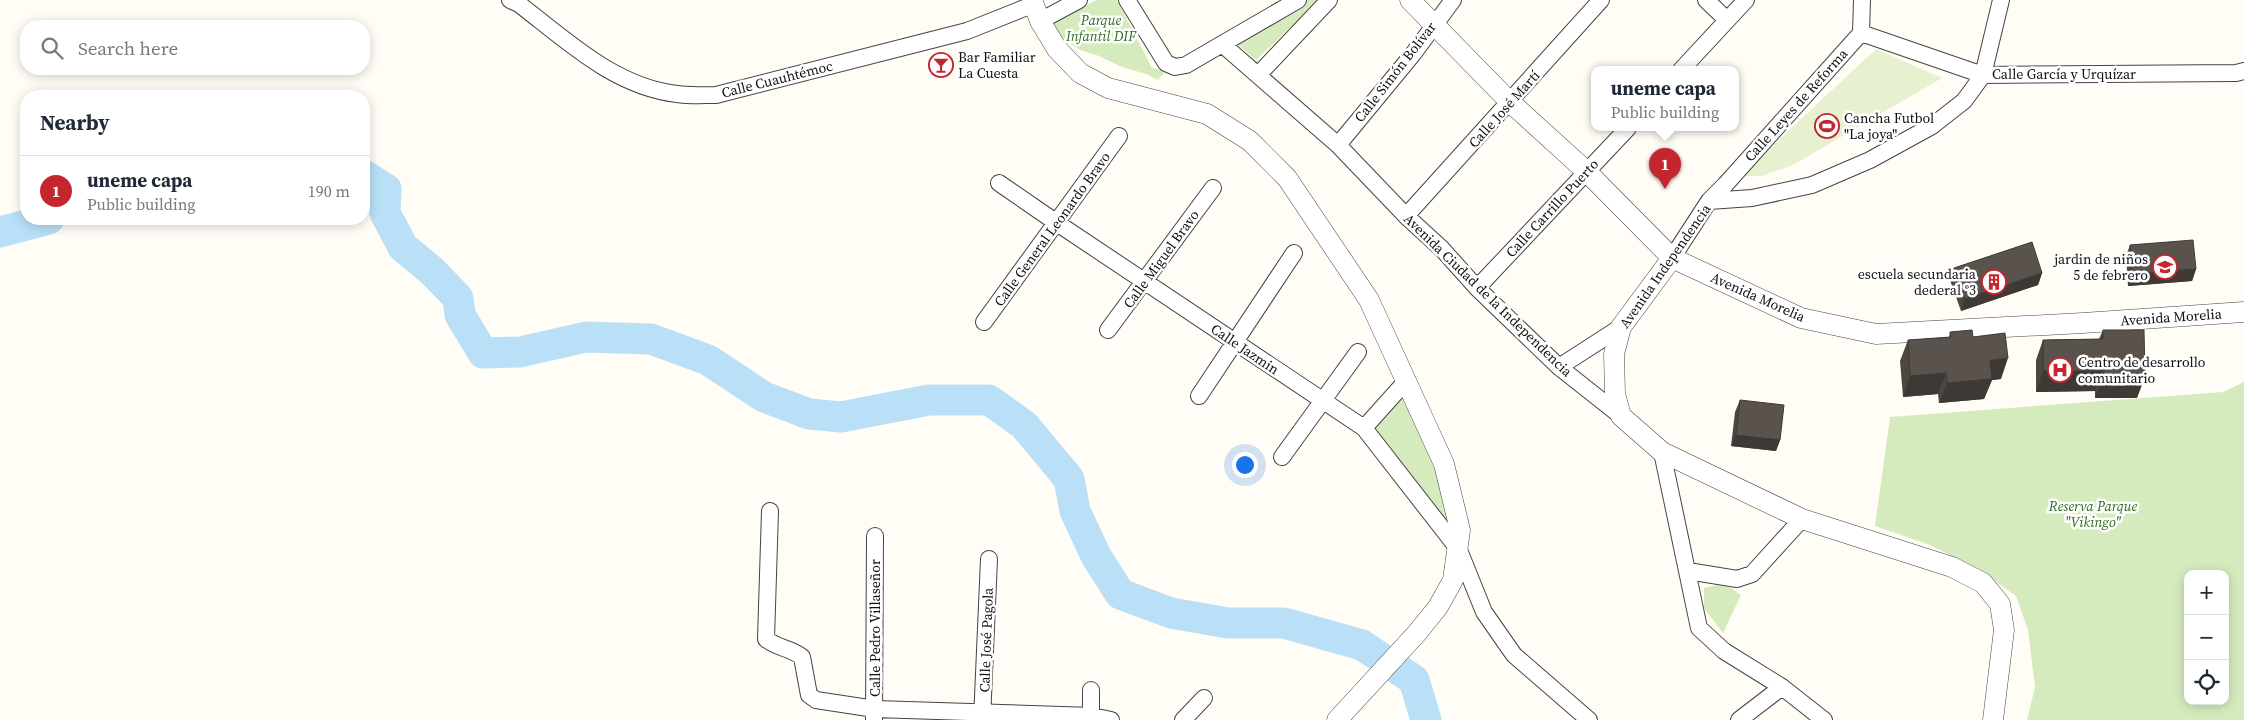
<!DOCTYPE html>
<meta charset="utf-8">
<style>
body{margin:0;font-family:"Source Serif 4",serif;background:#f2f2f3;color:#1f2937}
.controls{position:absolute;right:15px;bottom:15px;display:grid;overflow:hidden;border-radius:10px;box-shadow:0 2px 12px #0003}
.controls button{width:45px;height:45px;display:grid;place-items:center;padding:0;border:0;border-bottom:1px solid #e0e1e3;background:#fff;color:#1f2937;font:25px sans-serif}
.you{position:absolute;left:1244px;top:464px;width:18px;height:18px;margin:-12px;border:4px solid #fff;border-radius:50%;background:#1a73e8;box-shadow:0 0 0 8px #1a73e833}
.badge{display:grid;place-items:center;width:32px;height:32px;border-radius:50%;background:#c4262e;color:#fff;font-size:16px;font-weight:700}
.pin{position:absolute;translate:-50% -41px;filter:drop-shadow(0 1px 2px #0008)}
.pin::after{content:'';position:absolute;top:26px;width:18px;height:15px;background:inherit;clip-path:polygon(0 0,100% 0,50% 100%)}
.popup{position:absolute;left:1591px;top:66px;width:148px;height:65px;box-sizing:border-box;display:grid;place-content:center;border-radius:10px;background:#fff;filter:drop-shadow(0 1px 4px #0005);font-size:16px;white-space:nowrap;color:#747a83}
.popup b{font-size:19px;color:#1f2937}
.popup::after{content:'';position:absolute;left:50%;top:100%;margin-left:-10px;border:10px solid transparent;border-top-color:#fff}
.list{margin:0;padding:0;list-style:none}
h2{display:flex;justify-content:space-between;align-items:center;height:65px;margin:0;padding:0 20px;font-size:21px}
h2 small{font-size:16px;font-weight:400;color:#747a83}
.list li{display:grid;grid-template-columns:32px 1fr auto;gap:15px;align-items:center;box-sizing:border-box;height:70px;padding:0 20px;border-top:1px solid #e0e1e3}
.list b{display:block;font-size:19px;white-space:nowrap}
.list p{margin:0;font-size:16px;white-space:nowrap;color:#747a83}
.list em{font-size:16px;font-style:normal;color:#747a83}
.icon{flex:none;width:28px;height:28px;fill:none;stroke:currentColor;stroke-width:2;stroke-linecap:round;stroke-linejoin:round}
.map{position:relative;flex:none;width:2244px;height:720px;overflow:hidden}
.search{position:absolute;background:#fff;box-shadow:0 2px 12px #0003;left:20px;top:20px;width:350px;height:55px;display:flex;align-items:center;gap:12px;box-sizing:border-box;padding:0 18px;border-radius:20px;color:#747a83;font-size:19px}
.panel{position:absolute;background:#fff;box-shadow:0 2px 12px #0003;left:20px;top:90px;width:350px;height:135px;border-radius:20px}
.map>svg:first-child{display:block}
.green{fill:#d5ebbd;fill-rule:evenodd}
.pitch{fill:#e6f2cf}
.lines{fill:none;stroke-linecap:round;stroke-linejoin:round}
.river{stroke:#b9e0f7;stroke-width:31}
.minor-casing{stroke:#444;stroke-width:18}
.tertiary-casing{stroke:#444;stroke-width:21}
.minor{stroke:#fff;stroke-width:16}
.tertiary{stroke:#fff;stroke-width:20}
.wall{fill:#4d4742}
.shaded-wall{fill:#3f3936}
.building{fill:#5a524d;stroke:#3f3936}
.labels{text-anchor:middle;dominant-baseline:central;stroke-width:5;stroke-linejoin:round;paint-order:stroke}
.park-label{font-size:14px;font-style:italic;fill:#2f6b1f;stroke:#fff}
.poi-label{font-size:14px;fill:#111;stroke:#fff;text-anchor:start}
.street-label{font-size:14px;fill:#111;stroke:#fff}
</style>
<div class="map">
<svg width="2244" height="720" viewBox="0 0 2244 720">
<rect width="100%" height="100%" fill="#fffdf5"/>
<path class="green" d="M 1097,0 L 1117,0 L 1152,68 L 1166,71 L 1158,80 L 1146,74 L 1122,67 L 1099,56 L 1080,50 L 1061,38 L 1051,21 Z
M 1306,0 L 1319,0 L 1256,60 L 1234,41 Z
M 2244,382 L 2244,720 L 2027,720 L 2035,687 L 2028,630 L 2016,596 L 1981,571 L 1930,545 L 1875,526 L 1890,417 L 2223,392 ZM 2188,574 L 2225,574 L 2225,701 L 2188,701 Z
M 1403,393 L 1434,467 L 1450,530 L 1370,425 Z
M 1718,585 L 1731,588 L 1741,595 L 1723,633 L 1704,608 L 1704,588 Z"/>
<path class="pitch" d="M 1876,49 L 1942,78 L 1793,165 L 1762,176 L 1740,176 Z"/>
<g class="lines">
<path class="river" d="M 364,175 L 386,189 L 385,213 L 403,247 L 432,271 L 458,298 L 460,315 L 483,353 L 520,352 L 586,337 L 651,339 L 708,360 L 764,397 L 809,414 L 841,417 L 929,400 L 989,400 L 1024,425 L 1069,479 L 1075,511 L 1096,556 L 1120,594 L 1171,613 L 1228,623 L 1284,623 L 1362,645 L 1414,680 L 1426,720
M 0,232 L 49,219"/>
<defs>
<path id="minor" d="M 510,0 L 519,4 C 567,41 615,87 677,94 C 690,96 703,95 716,95 L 967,31 L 1032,5
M 1127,0 L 1166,63 L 1175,67 L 1186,65 L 1298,0
M 1706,0 L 1727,20
M 1040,21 L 1079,0
M 1861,33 L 1983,75 L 2236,73 L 2244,71
M 1222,44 L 1338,145 L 1406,216 L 1442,249 L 1477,288 L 1559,367 L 1621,416
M 1681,70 L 1746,0
M 1258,75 L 1329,0
M 1338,145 L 1413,54 L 1453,0
M 999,183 L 1057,223 L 1364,428 L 1459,550 L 1484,612 L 1514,655 L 1589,720
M 1709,201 L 1725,185 L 1861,33 L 1862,0
M 1406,216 L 1601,0
M 1672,258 L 1709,201 L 1752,198 L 1812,185 L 1870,160 L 1932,126 L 1964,101 L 1983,75 L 2001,0
M 1477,288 L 1628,128
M 984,322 L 1119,136
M 1108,330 L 1213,188
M 1559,367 L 1621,327
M 1199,396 L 1294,253
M 1364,428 L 1407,380
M 1662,452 L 1699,628 L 1724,651 L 1782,687 L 1824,720
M 1282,457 L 1358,352
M 770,511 L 766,639 C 778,649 789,647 802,657 L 809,695 L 816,700 L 875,709 L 1092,716 L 1111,720
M 1688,571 L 1737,579 L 1752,574 L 1802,519
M 1091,690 L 1091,720
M 874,720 L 875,536
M 982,720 L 989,559
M 1183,720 L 1204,698
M 1739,720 L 1782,687"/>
<path id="tertiary" d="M 1032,0 L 1040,21 L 1057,49 L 1080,73 L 1108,88 L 1207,114 L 1250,141 L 1287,178 L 1369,300 L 1444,464 L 1460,530 L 1453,580 L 1438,607 L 1417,633 L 1337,720
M 1410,0 L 1510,102 L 1587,172 L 1672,258 L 1801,318 L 1876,334 L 2083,323 L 2244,312
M 1672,258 L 1621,327 L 1614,354 L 1615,394 L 1621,416 L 1662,452 L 1802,519 L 1952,567 L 1983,583 L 2000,604 L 2004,630 L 1993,720"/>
</defs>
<use href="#minor" class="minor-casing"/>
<use href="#tertiary" class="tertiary-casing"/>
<use href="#minor" class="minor"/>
<use href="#tertiary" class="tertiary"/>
</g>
<path class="wall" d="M 2130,245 L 2196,269 L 2192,281 L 2128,286 L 2126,256 Z
M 1954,268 L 2042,273 L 2038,285 L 1961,311 L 1950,280 Z
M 2103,330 L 2137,398 L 2095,398 L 2095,391 L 2036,392 L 2036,360 L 2043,340 L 2099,339 Z
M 1950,332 L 1973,337 L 2001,379 L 1992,380 L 1984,399 L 1939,403 L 1938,394 L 1903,397 L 1900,361 L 1908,340 L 1949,337 Z
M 1740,400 L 1780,440 L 1776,451 L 1731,446 L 1735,412 Z"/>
<path class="shaded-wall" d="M 2196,269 L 2192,281 L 2128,286 L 2132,274 Z
M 2042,273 L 2038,285 L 1961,311 L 1965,299 Z
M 2008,358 L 2001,379 L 1992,380 L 1984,399 L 1939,403 L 1947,383 L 1990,360 Z
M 2043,371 L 2103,371 L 2095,391 L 2036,392 Z
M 1946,373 L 1938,394 L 1903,397 L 1910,376 Z
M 2103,377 L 2145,377 L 2137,398 L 2095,398 Z
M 1736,435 L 1780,440 L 1776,451 L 1731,446 Z"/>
<path class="building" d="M 2193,240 L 2196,269 L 2132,274 L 2130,245 Z
M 2032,242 L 2042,273 L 1965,299 L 1954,268 Z
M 1972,330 L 1973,337 L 2005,333 L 2008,358 L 1990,360 L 1992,379 L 1947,383 L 1946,373 L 1910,376 L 1908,340 L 1951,337 L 1950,332 Z
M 2103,330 L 2144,330 L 2145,377 L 2103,377 L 2103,371 L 2043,371 L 2043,340 L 2103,339 Z
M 1740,400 L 1784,405 L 1780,440 L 1736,435 Z"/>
<defs>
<symbol id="bar-ring" viewBox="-11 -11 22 22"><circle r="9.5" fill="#fff" stroke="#c4262e" stroke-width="1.5"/><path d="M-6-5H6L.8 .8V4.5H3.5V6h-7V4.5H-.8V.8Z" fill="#c4262e"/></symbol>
<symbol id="stadium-ring" viewBox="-11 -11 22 22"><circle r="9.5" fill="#fff" stroke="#c4262e" stroke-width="1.5"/><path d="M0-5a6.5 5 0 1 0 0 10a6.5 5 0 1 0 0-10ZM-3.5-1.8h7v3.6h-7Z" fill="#c4262e"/></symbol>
<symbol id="school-ring" viewBox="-11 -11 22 22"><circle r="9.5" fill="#fff" stroke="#c4262e" stroke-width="1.5"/><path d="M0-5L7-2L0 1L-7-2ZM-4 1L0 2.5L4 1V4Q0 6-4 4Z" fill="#c4262e"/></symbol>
<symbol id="building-ring" viewBox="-11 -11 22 22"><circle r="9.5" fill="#fff" stroke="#c4262e" stroke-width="1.5"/><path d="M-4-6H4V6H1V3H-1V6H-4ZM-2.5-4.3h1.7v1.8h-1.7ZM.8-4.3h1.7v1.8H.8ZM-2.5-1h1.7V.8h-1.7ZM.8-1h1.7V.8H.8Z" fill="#c4262e"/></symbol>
<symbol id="hospital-ring" viewBox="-11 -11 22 22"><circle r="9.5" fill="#fff" stroke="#c4262e" stroke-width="1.5"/><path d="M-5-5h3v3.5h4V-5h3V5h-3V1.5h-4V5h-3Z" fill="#c4262e"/></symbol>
</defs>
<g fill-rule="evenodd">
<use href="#bar-ring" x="927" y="51" width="28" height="28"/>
<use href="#stadium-ring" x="1813" y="112" width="28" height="28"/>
<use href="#school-ring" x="2151" y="253" width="28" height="28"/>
<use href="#building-ring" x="1980" y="268" width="28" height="28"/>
<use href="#hospital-ring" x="2046" y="356" width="28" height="28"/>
</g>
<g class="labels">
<g class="park-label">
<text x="1101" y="20">Parque<tspan x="1101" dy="16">Infantil DIF</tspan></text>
<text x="2093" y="506">Reserva Parque<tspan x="2093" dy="16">"Vikingo"</tspan></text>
</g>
<g class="poi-label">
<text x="958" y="57">Bar Familiar<tspan x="958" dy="16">La Cuesta</tspan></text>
<text x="1844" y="118">Cancha Futbol<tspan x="1844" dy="16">"La joya"</tspan></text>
<text x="2148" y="259" text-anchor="end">jardin de niños<tspan x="2148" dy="16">5 de febrero</tspan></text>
<text x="1976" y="274" text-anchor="end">escuela secundaria<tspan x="1976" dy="16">dederal °3</tspan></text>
<text x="2078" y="362">Centro de desarrollo<tspan x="2078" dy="16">comunitario</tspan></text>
</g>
<g class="street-label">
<text transform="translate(1395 72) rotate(-52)">Calle Simón Bolívar</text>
<text x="2064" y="74">Calle García y Urquízar</text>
<text transform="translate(777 79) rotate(-14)">Calle Cuauhtémoc</text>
<text transform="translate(1796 105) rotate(-48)">Calle Leyes de Reforma</text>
<text transform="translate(1504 109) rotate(-48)">Calle José Martí</text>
<text transform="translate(1552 208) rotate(-47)">Calle Carrillo Puerto</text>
<text transform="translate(1052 229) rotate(-54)">Calle General Leonardo Bravo</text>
<text transform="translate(1161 259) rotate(-54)">Calle Miguel Bravo</text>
<text transform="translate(1665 266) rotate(-55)">Avenida Independencia</text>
<text transform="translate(1488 295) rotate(44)">Avenida Ciudad de la Independencia</text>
<text transform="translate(1758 297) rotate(24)">Avenida Morelia</text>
<text transform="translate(2171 317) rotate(-4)">Avenida Morelia</text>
<text transform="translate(1245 349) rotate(34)">Calle Jazmin</text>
<text transform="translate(875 628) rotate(-90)">Calle Pedro Villaseñor</text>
<text transform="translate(986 640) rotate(-88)">Calle José Pagola</text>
</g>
</g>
</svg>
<div class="controls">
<button>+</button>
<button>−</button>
<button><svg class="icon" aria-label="locate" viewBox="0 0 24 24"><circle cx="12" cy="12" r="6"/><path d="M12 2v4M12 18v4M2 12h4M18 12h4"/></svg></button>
</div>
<div class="you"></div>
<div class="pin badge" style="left:1665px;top:189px">1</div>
<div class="popup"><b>uneme capa</b>Public building</div>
<div class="search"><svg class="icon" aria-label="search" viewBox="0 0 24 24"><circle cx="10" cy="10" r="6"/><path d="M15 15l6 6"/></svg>Search here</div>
<section class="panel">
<h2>Nearby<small></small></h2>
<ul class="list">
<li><span class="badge">1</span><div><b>uneme capa</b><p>Public building</p></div><em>190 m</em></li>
</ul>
</section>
</div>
